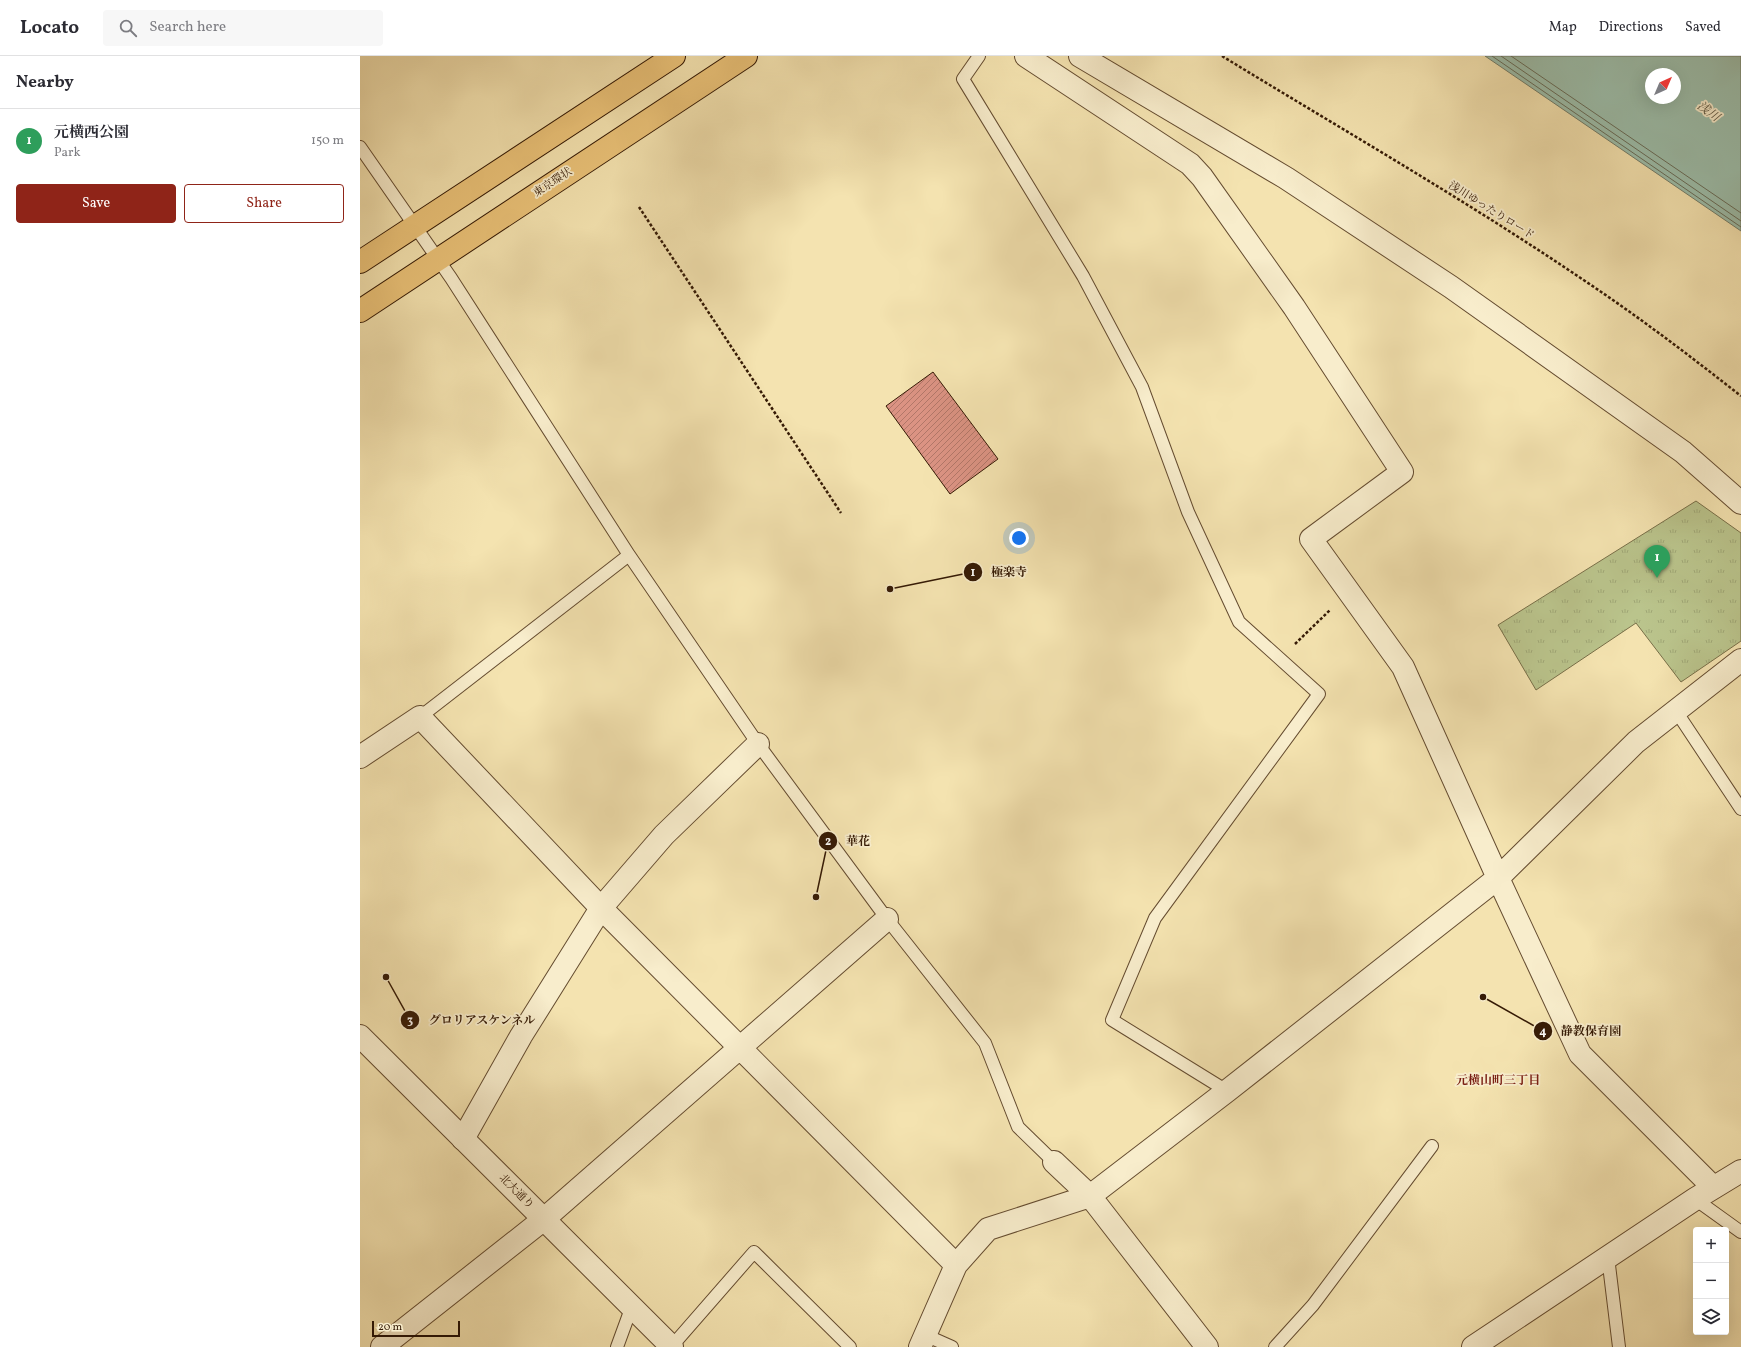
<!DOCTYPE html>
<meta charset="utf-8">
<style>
body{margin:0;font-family:Vollkorn,"Noto Serif JP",serif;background:#f7f7f7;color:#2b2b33}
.controls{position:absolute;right:12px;bottom:12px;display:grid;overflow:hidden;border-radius:4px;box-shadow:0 4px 16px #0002}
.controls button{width:36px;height:36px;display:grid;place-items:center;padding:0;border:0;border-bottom:1px solid #e1e1e2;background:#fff;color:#2b2b33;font:20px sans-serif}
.compass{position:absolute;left:1285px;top:12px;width:36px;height:36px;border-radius:50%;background:#fff;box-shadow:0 4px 16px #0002;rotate:44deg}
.scale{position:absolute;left:12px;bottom:10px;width:88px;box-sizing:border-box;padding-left:4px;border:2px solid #351a05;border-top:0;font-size:11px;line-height:14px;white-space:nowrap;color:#351a05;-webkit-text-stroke:3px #f8edcc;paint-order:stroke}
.you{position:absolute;left:659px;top:482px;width:14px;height:14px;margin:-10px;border:3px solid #fff;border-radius:50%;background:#1a73e8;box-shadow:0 0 0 6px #1a73e833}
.badge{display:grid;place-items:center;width:26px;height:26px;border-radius:50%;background:#8f2418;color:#fff;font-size:13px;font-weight:700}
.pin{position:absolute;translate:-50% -33px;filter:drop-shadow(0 1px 2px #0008)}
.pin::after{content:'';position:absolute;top:21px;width:14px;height:12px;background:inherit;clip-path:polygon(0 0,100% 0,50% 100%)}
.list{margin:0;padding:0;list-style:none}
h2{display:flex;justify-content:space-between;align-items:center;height:52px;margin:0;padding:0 16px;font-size:17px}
h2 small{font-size:13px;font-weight:400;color:#7c7c81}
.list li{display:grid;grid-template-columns:26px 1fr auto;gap:12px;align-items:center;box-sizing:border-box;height:64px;padding:0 16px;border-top:1px solid #e1e1e2}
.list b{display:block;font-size:15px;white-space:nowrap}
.list p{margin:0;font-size:13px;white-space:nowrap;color:#7c7c81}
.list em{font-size:13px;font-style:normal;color:#7c7c81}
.actions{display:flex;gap:8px;padding:12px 16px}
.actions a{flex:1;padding:9px 0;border:1px solid #8f2418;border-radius:4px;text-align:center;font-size:14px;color:#8f2418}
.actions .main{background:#8f2418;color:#fff}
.icon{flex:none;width:22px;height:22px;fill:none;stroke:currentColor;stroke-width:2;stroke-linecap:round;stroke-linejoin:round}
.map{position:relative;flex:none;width:1381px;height:1291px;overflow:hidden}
header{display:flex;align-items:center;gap:24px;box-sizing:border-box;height:56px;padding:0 20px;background:#fff;border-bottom:1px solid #e1e1e2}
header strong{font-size:19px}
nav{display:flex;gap:22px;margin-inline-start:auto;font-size:14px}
.search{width:280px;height:36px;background:#f7f7f7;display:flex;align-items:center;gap:10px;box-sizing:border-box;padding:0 14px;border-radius:4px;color:#7c7c81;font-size:15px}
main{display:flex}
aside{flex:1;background:#fff}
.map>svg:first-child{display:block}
.grass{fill:url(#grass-tufts);stroke:#786f48}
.water{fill:#9cbeab;stroke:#737c69;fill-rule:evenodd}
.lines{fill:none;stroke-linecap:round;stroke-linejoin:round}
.shore{stroke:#686c58;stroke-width:1}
.building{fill:url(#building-hatch);stroke:#351a05}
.service-casing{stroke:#654c30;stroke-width:14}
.minor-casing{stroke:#654c30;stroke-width:24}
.tertiary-casing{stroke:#654c30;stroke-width:24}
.trunk-casing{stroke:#351a05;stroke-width:24}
.path{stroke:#351a05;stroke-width:2.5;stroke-dasharray:3 2;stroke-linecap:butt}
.service{stroke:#f8edcc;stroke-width:12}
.minor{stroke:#f8edcc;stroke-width:22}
.tertiary{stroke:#f8edcc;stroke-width:22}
.trunk{stroke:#eac278;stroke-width:22}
.labels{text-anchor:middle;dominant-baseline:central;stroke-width:3.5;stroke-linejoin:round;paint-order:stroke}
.street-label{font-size:11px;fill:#351a05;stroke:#f8edcc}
.water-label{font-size:12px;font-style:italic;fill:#59533f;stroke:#f8edcc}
.neighbourhood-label{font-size:12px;font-weight:bold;fill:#7a1f14;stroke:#f8edcc}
.leader{fill:none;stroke:#351a05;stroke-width:1.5}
.callout-dot{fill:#351a05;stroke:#f8edcc;stroke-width:1.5}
.mark-label{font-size:12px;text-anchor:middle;font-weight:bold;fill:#fff}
.callout-label{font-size:12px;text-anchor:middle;font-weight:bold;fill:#351a05;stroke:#f8edcc;stroke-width:3.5;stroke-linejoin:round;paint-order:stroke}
</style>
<header>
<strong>Locato</strong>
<div class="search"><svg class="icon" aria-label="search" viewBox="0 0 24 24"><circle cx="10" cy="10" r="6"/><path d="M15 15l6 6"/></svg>Search here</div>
<nav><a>Map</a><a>Directions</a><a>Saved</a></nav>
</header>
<main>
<aside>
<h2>Nearby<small></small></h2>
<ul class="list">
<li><span class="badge" style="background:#2e9e5b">1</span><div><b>元横西公園</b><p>Park</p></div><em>150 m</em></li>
</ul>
<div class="actions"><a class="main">Save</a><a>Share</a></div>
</aside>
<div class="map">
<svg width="1381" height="1291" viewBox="0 0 1381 1291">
<defs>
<pattern id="grass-tufts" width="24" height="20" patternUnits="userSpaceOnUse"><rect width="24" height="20" fill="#bac48c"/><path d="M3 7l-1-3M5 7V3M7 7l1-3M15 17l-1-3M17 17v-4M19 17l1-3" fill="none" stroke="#a0a877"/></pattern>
<pattern id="building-hatch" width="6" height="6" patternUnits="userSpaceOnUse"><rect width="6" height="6" fill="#db9383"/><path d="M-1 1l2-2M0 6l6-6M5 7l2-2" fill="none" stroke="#b27769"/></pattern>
</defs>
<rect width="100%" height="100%" fill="#f4e3b0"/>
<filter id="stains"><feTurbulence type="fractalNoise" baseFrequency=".005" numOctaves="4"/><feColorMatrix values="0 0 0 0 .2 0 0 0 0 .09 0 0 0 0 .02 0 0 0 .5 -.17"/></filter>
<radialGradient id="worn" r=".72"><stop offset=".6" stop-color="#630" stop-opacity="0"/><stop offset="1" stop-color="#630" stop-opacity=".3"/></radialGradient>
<path class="grass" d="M 1336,445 L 1381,477 L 1381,585 L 1321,626 L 1276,567 L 1176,634 L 1138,569 Z"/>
<path class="water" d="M 1125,0 L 1381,0 L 1381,175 ZM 1291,18 L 1315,18 L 1315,42 L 1291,42 Z"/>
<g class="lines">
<path class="shore" d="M 1132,0 L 1381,171
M 1141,0 L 1381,165
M 1151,0 L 1381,157"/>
</g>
<path class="building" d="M 573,316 L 638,403 L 590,438 L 526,350 Z"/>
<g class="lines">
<defs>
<path id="service" d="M 619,0 L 603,23 L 723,220 L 782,331 L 828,456 L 879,566 L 959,638 L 795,862 L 752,964 L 867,1035
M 0,91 L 91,222 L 269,499 L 398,688 L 527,863 L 625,987 L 658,1071 L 694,1106
M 1316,655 L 1381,753
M 60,661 L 269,499
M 1335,1143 L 1381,1176
M 1248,1201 L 1259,1291
M 565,1279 L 592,1291
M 312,1290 L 394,1196 L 490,1291
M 257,1291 L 272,1250
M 915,1291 L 953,1249 L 1072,1090"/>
<path id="minor" d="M 666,0 L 830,108 L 842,121 L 934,251 L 1042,416 L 951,483 L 1043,611 L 1138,822 L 1220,998 L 1353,1131
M 720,0 L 926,122 L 1091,231 L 1323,396 L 1381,447
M 0,701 L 60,661 L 241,852 L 596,1209
M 103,1083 L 161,980 L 241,852 L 304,779 L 398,688
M 694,1106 L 730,1140 L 847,1291
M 22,1291 L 184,1163 L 527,863
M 560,1291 L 596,1209 L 628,1173 L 730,1140 L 867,1035 L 1138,822 L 1276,686 L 1381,604
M 1113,1291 L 1335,1143 L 1381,1115"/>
<path id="tertiary" d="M 0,980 L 312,1291"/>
<path id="trunk" d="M 0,206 L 314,0
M 0,255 L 386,0"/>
</defs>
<use href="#service" class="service-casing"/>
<use href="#minor" class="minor-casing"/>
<use href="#tertiary" class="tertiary-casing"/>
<use href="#trunk" class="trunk-casing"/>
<path class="path" d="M 862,0 C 983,74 1107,145 1225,225 C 1279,261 1330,300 1381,340
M 279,151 L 481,457
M 935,588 L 970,554"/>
<use href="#service" class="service"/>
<use href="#minor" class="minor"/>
<use href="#tertiary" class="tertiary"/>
<use href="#trunk" class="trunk"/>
</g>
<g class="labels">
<g class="street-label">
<text transform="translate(193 127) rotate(-33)">東京環状</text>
<text transform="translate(1131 155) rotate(32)">浅川ゆったりロード</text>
<text transform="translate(156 1136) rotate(45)">北大通り</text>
</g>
<g class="water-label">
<text transform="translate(1348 56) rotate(36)">浅川</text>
</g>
<g class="neighbourhood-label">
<text x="1138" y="1025">元横山町三丁目</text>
</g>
</g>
<path class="leader" d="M530 533L613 516M456 841L468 785M26 921L50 964M1123 941L1183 975"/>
<g class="callout-dot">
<circle cx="530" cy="533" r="4"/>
<circle cx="456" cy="841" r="4"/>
<circle cx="26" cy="921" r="4"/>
<circle cx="1123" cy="941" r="4"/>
<circle cx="613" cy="516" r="10"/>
<circle cx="468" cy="785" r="10"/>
<circle cx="50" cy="964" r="10"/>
<circle cx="1183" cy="975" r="10"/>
</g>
<g class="mark-label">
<text x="613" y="520">1</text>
<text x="468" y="789">2</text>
<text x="50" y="968">3</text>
<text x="1183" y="979">4</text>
</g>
<g class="callout-label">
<text x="649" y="520">極楽寺</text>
<text x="498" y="789">華花</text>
<text x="122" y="968">グロリアスケンネル</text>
<text x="1231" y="979">静教保育園</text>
</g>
<rect width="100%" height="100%" filter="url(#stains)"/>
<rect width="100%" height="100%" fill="url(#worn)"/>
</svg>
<div class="controls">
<button>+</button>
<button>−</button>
<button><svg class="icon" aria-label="layers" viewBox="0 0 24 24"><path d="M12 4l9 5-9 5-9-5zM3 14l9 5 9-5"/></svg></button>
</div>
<svg class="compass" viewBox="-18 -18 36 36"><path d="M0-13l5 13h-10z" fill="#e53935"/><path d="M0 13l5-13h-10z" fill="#7c7c81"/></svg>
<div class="scale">20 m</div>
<div class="you"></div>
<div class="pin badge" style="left:1297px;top:522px;background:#2e9e5b">1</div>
</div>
</main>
